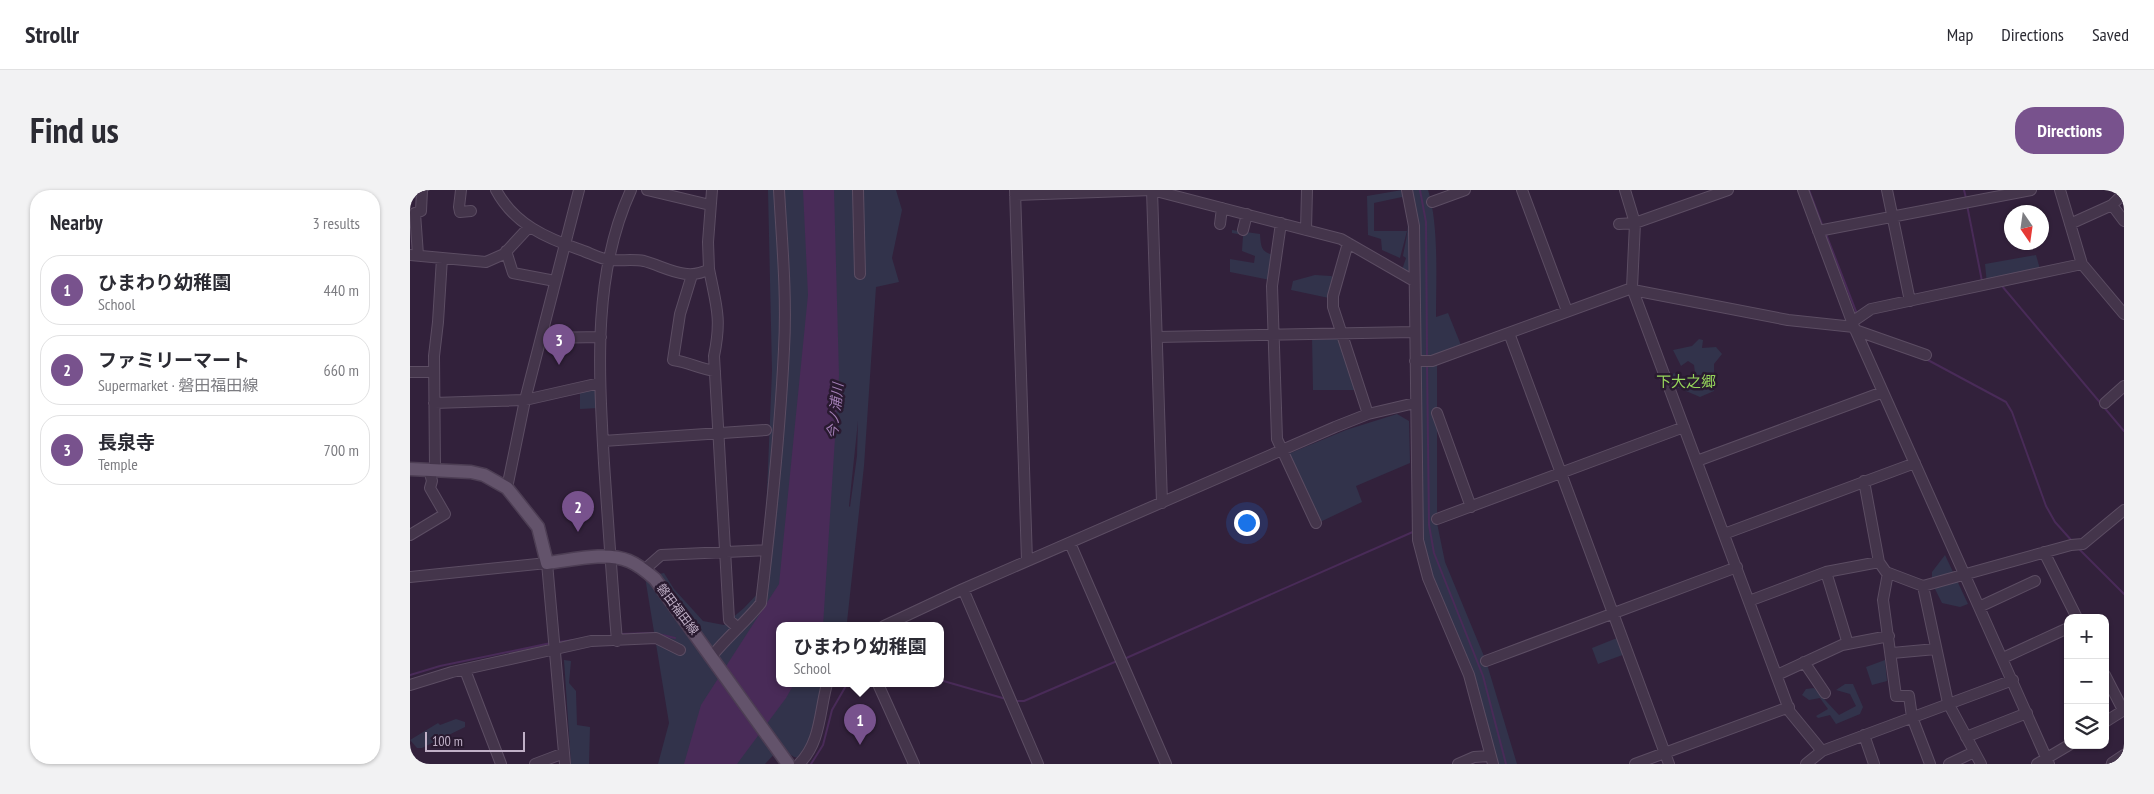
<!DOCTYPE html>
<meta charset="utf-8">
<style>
body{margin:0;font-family:"PT Sans Narrow","Noto Sans JP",sans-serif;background:#f2f2f3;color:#2b2b33}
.controls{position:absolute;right:15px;bottom:15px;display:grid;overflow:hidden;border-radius:10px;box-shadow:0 1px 4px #0004}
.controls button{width:45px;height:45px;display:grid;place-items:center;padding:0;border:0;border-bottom:1px solid #e1e1e2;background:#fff;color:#2b2b33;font:25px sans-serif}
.compass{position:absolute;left:1594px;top:15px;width:45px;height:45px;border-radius:50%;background:#fff;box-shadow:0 1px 4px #0004;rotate:167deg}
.scale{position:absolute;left:15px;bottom:12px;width:100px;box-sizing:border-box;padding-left:5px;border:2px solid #c0b0c7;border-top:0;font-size:14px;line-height:18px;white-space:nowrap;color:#c0b0c7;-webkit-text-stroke:4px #291a30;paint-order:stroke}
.you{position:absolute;left:836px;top:332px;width:18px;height:18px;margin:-12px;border:4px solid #fff;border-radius:50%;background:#1a73e8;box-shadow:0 0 0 8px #1a73e833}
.badge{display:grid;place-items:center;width:32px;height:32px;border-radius:50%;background:#78528d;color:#fff;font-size:16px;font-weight:700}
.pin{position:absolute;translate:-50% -41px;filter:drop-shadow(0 1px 2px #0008)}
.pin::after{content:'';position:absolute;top:26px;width:18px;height:15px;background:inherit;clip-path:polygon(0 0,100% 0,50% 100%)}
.popup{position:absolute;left:366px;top:432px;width:168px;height:65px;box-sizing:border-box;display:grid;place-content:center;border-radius:10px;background:#fff;filter:drop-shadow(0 1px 4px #0005);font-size:16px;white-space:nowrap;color:#7c7c81}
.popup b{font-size:19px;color:#2b2b33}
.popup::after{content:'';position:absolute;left:50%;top:100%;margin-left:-10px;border:10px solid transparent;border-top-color:#fff}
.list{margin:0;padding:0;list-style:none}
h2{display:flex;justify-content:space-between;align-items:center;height:65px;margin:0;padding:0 20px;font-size:21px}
h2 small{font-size:16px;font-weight:400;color:#7c7c81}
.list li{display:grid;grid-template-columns:32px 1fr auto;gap:15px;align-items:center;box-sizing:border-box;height:70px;margin:0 10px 10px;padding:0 10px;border:1px solid #e1e1e2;border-radius:20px}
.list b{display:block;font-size:19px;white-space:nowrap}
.list p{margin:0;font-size:16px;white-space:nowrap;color:#7c7c81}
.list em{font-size:16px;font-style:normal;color:#7c7c81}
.icon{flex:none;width:28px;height:28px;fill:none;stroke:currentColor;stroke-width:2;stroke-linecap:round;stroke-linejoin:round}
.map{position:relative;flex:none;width:1714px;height:574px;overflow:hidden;border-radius:20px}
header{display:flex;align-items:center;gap:30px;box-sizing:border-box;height:70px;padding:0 25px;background:#fff;border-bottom:1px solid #e1e1e2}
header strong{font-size:24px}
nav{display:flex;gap:28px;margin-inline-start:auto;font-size:18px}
.intro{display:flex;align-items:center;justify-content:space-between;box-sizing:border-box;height:120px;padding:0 30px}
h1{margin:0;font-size:35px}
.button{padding:12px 22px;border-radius:20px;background:#78528d;color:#fff;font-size:18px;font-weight:700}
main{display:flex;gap:30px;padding:0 30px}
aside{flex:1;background:#fff;border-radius:20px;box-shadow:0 1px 4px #0004}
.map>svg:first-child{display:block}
.green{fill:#32334b;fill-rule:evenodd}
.water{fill:#492b58}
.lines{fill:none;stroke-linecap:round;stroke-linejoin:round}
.stream{stroke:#492b58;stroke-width:2}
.minor-casing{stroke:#5c4d63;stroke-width:12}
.major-casing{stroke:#4d3e54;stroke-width:15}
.minor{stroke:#44354b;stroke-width:10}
.major{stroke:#63536b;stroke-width:12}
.labels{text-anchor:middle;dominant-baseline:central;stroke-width:5;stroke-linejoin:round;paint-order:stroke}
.street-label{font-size:12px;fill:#c0b0c7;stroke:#291a30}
.water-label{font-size:14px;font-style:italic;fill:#a27eb5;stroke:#291a30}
.quarter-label{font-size:15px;fill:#96d75b;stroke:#291a30}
</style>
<header>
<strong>Strollr</strong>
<nav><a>Map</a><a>Directions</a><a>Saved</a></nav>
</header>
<div class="intro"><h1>Find us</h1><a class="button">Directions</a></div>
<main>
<aside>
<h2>Nearby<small>3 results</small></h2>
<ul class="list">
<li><span class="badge">1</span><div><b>ひまわり幼稚園</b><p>School</p></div><em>440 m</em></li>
<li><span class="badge">2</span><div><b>ファミリーマート</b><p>Supermarket · 磐田福田線</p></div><em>660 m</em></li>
<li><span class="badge">3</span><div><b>長泉寺</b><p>Temple</p></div><em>700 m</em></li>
</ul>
</aside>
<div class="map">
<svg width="1714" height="574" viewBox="0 0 1714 574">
<rect width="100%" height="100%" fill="#32213b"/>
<path class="green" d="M 358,0 L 486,0 L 492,20 L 482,68 L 489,92 L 466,97 L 454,276 L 437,432 L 436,436 L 370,436 L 370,494 L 421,494 L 394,569 L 384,567 L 370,558 L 355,574 L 248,574 L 259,533 L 235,387 L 254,383 L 264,399 L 293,431 L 314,435 L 334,418 L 353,398 L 362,181 ZM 448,231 L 447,266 L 440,317 L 439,316 Z
M 992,0 L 999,18 L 997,0 L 1018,0 C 1029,34 1026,90 1026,127 L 1038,123 L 1053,160 L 1027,170 L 1027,333 L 1035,372 L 1076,471 L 1107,574 L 1083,574 L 1062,484 L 1011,364 L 1001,84 L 992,80 L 996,68 L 993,66 C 997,43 1002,31 992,7 L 964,13 L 964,41 L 997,41 L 990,68 L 972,60 L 971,49 L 958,45 L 957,6 Z
M 822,40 L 850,44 C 851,57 851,62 864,65 L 860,90 L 820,82 L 820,69 L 844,73 L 845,66 L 832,61 L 833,45 L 822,43 Z
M 1626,65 L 1630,79 L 1577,94 L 1575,74 Z
M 905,85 L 921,86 L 926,89 L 919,108 L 881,100 L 883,91 Z
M 932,144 L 947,200 L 903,200 L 902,146 Z
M 1289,149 L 1293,150 L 1292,158 L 1306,157 L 1312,164 L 1304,174 L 1304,201 L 1290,207 L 1269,198 L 1260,198 L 1257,192 L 1264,183 L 1283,193 L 1286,190 L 1284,175 L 1278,171 L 1271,176 L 1263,160 L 1282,156 Z
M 190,193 L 189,218 L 170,219 L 170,198 Z
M 987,224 L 999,231 L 1000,273 L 946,296 L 952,312 L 908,333 L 878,264 L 936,240 Z
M 1535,365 L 1558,414 L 1550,417 L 1532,413 L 1522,393 L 1522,382 Z
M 1212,446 L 1218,463 L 1188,474 L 1182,458 Z
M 154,470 L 161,471 L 159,493 L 166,501 L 167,535 L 180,537 L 179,574 L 161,574 Z
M 1475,470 L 1477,491 L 1462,495 L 1456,477 Z
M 1435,494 L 1443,494 L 1453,517 L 1450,524 L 1426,534 L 1420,525 L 1408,528 L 1406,526 L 1418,519 L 1410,508 L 1399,510 L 1392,505 L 1396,499 L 1404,498 L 1429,525 L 1446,516 L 1440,504 L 1426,500 Z
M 46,529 L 55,532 L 55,537 L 12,558 L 7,558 L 0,550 L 28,533 L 30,535 Z"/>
<path class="water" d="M 393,0 L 424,0 L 429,185 L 413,436 L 370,436 L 370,494 L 384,494 L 376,508 L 327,574 L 274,574 L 291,515 L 369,394 L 398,105 Z"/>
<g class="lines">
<path class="stream" d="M 1010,0 L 1016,32 L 1017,167
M 1399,0 L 1413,37
M 1554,0 L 1556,8
M 1557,15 L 1572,91
M 1416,44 L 1447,124
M 1592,96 L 1714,241
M 1516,169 L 1596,212 L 1602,222 L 1636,316 L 1645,332 L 1662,351
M 1017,174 L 1019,335 L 1024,363 L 1073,486 L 1096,574
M 1668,358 L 1714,404
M 211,444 L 243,443
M 248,444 L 265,448
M 149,452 L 164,450
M 714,469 L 1005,341
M 0,485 L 30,476 L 141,453
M 530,490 L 596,509
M 605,511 L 614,511 L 707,471
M 401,574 L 413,555 L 422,520 L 437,494"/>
<defs>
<path id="minor" d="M 51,0 L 49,17 L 50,22 L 61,21
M 86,0 C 104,34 136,48 171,60 C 180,63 190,69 200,70 C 211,71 223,69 234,71 C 256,77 277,92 299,79 L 298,52 L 302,0
M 237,0 L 300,15
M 448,0 L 450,84
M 605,0 L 617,371
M 742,0 L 752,313
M 997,0 L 1004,36 L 1008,350 L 1018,388 L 1059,485 L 1083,574
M 1112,0 L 1157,121
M 1318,0 L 1225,33 L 1222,98 L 1380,522 L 1412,561
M 1393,0 L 1444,137 L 1639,574
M 1477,0 L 1500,111
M 1650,0 L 1672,74 L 1714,124
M 605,5 L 742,0 L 931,49 L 1004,91
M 1022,12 L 1055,0
M 1702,15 L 1714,31
M 871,33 L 862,96 L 867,249 L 906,333
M 810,34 L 812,18
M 1209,34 L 1225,33 L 1215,0
M 1660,34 L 1702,15 L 1714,3
M 833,40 L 837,24
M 896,40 L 897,0
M 1408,41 L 1621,0
M 938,53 L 923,106 L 923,117 L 958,224
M 96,61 L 103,83 L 145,91
M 0,65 L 76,72 L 94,64 L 119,37
M 8,65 L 5,23 L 11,21 L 12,0
M 299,79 C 306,115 312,128 304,166 L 319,430 L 328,438
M 282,85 L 270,124 L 263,170 C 278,172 290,179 305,181
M 1223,100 L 1378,130 L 1444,137
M 1442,132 L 1461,119 L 1672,74
M 1445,140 L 1516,165
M 1099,143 L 1259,574
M 747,147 L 1004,142
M 132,148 L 191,147
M 1005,171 L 1022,171 L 1222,98
M 0,182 L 24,182
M 24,213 L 115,210 L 190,193
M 1695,213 L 1714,196
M 1027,223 L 1061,317
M 193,251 L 356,240
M 1287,271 L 1473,202
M 25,279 L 24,166 L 28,132 L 32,68
M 1454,291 L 1469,372 L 1476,382 L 1513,396 L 1661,355 L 1673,354 L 1714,320
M 97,298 L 115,210 L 169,0
M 1027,329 L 1274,237
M 1314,344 L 1505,273
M 0,345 L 35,324 L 20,298 L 22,291 L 19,279
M 660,353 L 756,574
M 1634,362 L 1667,428
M 234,380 L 251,365 L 357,360
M 1416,382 L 1438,454
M 1478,383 L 1473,410 L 1486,506 L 1499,506 L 1502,527 L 1520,574
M 0,387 L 137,373 L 155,574
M 1513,396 L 1538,513 L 1571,574
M 553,399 L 628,574
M 1339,411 L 1416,382 L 1469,372
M 1569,417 L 1625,391
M 474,436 L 553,399 L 925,237 L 958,224 L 1005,213
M 207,451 C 202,392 198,332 194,273 C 189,182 182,85 221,0
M 1482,463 L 1526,459
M 302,466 C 317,447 336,432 351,413 C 361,329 370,244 374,159 C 377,106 372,53 369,0
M 1593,468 L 1658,438
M 1076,471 L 1327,377
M 1394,472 L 1415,503
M 55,480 L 91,574
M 1367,485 L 1432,455 L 1479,446
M 1695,485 L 1713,520
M 468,494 L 504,574
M 0,495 L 42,482 L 181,451 L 246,448 L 270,460
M 1695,532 L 1714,520
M 1454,545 L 1464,574
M 1556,547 L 1617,523
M 1702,573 L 1714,565
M 125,574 L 154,563
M 389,574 C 411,552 409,523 417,494
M 1048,574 L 1064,567 L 1080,566
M 1225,574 L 1379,517
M 1396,574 L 1412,561 L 1603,490
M 1539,574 L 1564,562
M 1627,574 L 1659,555"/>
<path id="major" d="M 0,279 L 61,282 L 74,285 L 97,298 L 128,337 L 137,373 C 162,370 196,361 219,371 C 229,375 237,382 245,389 L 378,574"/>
</defs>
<use href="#minor" class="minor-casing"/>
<use href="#major" class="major-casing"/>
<use href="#minor" class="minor"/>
<use href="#major" class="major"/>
</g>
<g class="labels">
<g class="street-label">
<text transform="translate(268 419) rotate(53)">磐田福田線</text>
</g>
<g class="water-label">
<text transform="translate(425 221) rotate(-84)">今ノ浦川</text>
</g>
<g class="quarter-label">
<text x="1276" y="191">下大之郷</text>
</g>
</g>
</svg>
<div class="controls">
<button>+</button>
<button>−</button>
<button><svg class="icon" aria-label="layers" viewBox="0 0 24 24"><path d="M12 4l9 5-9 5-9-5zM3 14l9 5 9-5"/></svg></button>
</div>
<svg class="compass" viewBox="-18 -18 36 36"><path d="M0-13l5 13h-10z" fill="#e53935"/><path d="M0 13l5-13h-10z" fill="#7c7c81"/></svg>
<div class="scale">100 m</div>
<div class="you"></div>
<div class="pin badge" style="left:450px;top:555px">1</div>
<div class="popup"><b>ひまわり幼稚園</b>School</div>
<div class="pin badge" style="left:168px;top:342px">2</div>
<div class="pin badge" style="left:149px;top:175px">3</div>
</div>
</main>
